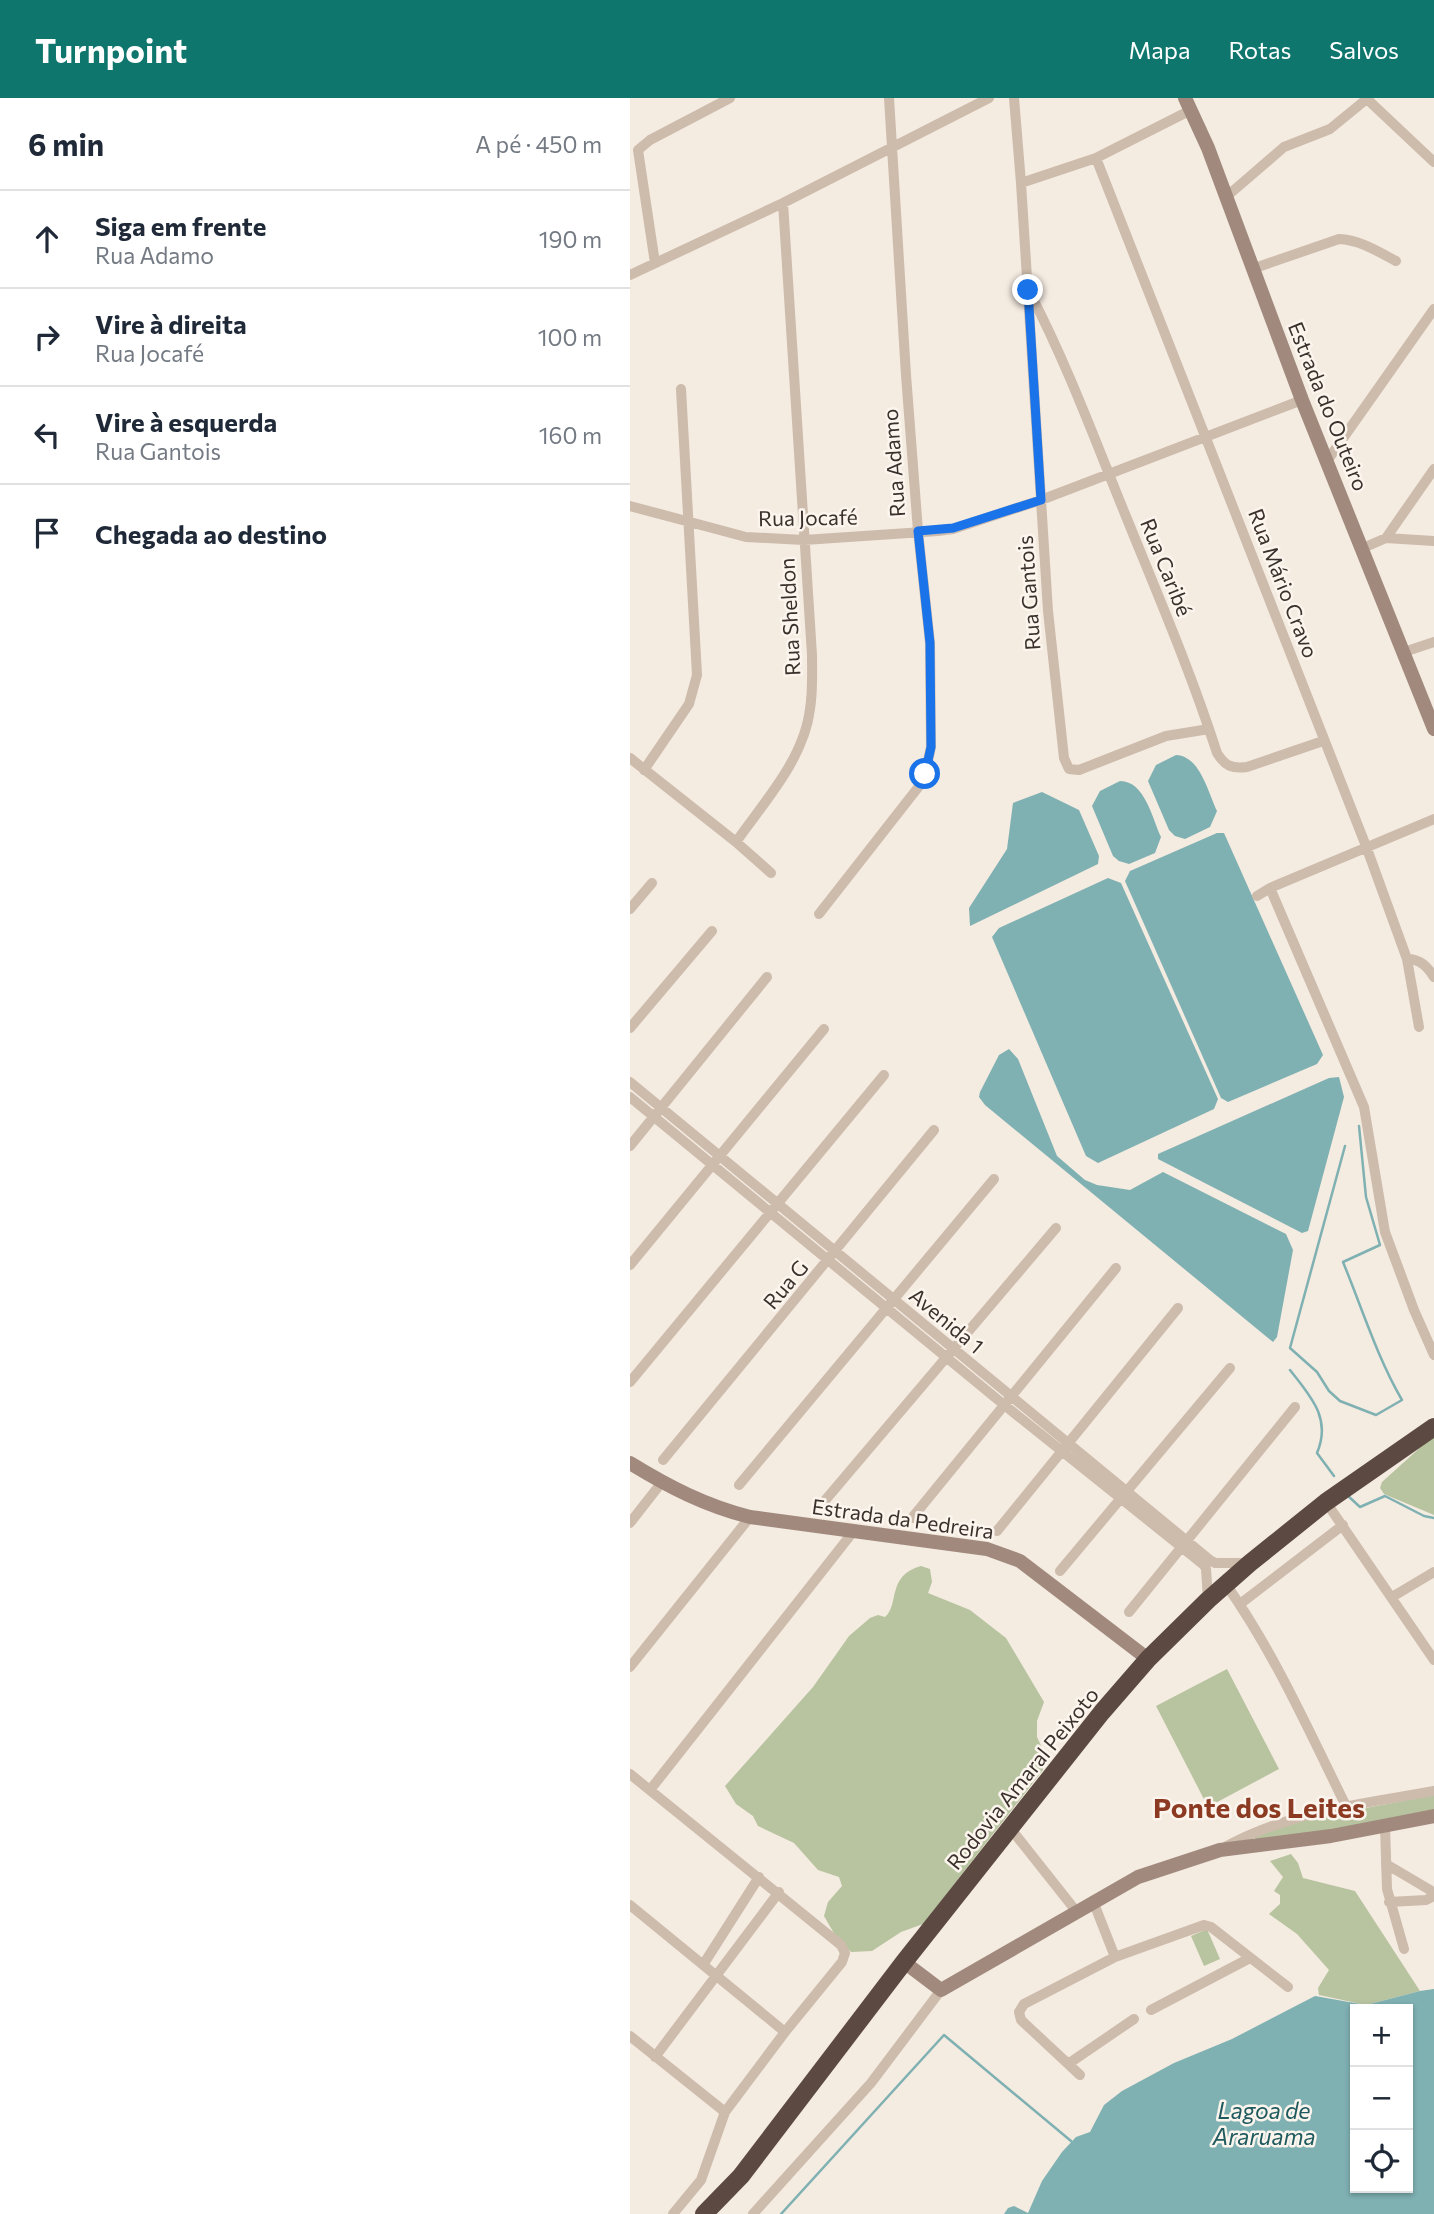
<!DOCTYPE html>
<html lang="pt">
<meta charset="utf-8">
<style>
body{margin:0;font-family:Commissioner,sans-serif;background:#f6f6f7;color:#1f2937}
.controls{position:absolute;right:21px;bottom:21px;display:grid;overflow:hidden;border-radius:0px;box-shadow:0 2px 5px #0004}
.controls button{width:63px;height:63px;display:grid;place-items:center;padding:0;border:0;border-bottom:2px solid #e0e1e3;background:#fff;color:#1f2937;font:35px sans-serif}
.stop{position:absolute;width:21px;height:21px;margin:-16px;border:5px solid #1a73e8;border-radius:50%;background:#fff}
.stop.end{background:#1a73e8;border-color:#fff;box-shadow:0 2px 7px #0008}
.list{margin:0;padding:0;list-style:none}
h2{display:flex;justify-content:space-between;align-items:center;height:91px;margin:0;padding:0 28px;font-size:30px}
h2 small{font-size:23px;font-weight:400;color:#747a83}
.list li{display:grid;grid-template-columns:46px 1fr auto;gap:21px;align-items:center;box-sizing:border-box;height:98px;padding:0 28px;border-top:2px solid #e0e1e3}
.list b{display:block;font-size:26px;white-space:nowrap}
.list p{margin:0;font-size:23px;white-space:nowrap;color:#747a83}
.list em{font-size:23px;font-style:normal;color:#747a83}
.icon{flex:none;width:38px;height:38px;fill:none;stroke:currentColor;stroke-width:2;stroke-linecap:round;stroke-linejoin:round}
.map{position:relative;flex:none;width:804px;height:2116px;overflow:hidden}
header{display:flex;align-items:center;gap:42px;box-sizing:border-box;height:98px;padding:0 35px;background:#0f766e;color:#fff}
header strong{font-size:33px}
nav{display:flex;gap:38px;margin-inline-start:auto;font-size:24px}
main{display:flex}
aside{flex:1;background:#fff}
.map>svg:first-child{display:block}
.green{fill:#b8c4a0}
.water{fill:#7fb0b2;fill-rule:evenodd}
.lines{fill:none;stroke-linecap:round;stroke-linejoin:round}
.stream{stroke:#7fb0b2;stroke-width:2.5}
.street{stroke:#cdbbac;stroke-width:10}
.secondary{stroke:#a18a7d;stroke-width:14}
.highway{stroke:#5c4a42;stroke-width:18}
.route{stroke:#1a73e8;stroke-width:9}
.labels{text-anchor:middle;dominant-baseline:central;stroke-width:5;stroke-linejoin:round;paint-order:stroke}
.street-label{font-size:21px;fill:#3b302b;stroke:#fbf5ee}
.water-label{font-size:23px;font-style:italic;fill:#1f5a5e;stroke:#fbf5ee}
.district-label{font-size:28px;font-weight:bold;fill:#8c3b22;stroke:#fbf5ee}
</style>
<header>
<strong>Turnpoint</strong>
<nav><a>Mapa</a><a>Rotas</a><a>Salvos</a></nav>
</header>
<main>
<aside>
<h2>6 min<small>A pé · 450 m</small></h2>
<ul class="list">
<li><svg class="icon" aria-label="ahead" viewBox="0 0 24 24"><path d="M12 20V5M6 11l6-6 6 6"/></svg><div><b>Siga em frente</b><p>Rua Adamo</p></div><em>190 m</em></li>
<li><svg class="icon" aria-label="right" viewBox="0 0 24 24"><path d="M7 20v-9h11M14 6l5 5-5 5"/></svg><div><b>Vire à direita</b><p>Rua Jocafé</p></div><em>100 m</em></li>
<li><svg class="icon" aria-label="left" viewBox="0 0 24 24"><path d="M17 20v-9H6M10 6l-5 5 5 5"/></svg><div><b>Vire à esquerda</b><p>Rua Gantois</p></div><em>160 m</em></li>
<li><svg class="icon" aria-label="arrive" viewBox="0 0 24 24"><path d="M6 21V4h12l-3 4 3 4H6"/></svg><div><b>Chegada ao destino</b></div></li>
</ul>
</aside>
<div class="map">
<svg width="804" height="2116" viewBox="0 0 804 2116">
<rect width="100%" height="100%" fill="#f4ebe1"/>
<path class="green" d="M 804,1337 L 804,1417 L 754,1396 L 750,1390 L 752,1384 Z
M 291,1468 L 300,1471 L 302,1484 L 298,1495 L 340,1512 L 376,1540 L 414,1604 L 407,1623 L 407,1639 L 414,1654 L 413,1672 L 293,1826 L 271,1834 L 242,1853 L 221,1854 L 205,1837 L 194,1818 L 198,1804 L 212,1788 L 209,1779 L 188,1772 L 164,1745 L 128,1728 L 123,1718 L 106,1706 L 95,1688 L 183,1589 L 219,1538 L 240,1520 L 248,1517 L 255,1519 C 270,1506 256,1478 291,1468 Z
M 597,1571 L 649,1671 L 578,1709 L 526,1608 Z
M 804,1697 L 804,1718 L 627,1745 L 624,1738 L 663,1724 Z
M 661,1756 L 668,1765 L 673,1780 L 725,1793 L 790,1893 L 736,1907 L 689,1897 L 688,1890 L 699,1872 L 667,1836 L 639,1816 L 650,1806 L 650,1797 L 644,1793 L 653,1779 L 640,1763 Z
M 577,1831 L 590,1861 L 574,1868 L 561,1838 Z"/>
<path class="water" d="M 546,657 C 570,658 578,694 587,713 L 580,729 L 555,741 L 545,738 L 539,732 L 518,683 L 526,667 Z
M 490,683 C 515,683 522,720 531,739 L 525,755 L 499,766 L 489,763 L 483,758 L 462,708 L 470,693 Z
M 412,694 L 449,712 L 469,758 L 468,766 L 340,828 L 339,810 L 377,751 L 383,705 Z
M 587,735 L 594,735 L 693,957 L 687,966 L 598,1004 L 591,1000 L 495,783 L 500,773 Z
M 478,780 L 491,785 L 588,1001 L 584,1011 L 468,1065 L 456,1058 L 362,839 L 369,830 Z
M 379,951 L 388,961 L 427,1058 L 455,1082 L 467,1087 L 500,1092 L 533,1074 L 656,1136 L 663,1152 L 647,1239 L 643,1244 L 355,1007 L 349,999 L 350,994 L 369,957 Z
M 709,979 L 714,999 L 678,1133 L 672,1135 L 528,1061 L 528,1056 L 699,980 Z
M 804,1891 L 804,2116 L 374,2116 L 378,2110 L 384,2108 L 398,2115 L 412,2083 L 432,2054 L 446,2039 L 460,2034 L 474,2007 L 492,1993 L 544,1965 L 602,1941 L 685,1898 L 736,1907 L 790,1893 ZM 725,1911 L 778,1911 L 778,2090 L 725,2090 Z"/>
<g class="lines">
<path class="stream" d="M 715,1048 L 660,1250 L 687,1274 L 699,1293 L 710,1303 L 746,1317 L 772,1302 C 747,1259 732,1210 713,1164 L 750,1147 L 736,1099 L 729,1028
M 660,1272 C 680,1298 702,1320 687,1355 L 704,1378
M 717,1397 L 730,1409 L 755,1398 L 794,1418 L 804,1420
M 151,2116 L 314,1937 L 441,2043"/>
<path class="street" d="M 384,0 L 391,85 L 418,513 L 434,660 L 439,671 L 449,672 L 536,638 L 579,631
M 736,0 L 804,64
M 466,60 L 736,748 L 777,861 L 789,929
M 391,85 L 466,60 L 561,12
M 596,99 L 654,49 L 700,31 L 738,0
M 25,165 L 8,52 L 20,42 L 100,0
M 622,171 L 709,141 C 730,142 747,153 766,163
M 0,177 L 153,105 L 359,0
M 400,195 C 437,266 465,342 495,416 C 527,495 561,574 587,655 C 595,668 602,671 617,669 L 693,643
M 697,363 L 804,211
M 0,408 L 116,439 L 174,442 L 308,433 L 323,431 L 411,402 L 672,302
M 756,440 L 804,371
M 733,450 L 756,440 L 804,443
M 774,554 L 804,544
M 0,660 L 106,744 L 141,775
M 14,672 L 59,606 L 67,577 L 51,291
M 106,744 C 134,704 174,661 180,611 C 183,593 182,574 182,557 L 153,105
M 640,790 L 734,1009 L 755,1134 L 784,1212 L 804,1257
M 627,798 L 640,790 L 804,721
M 0,811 L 22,785
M 189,816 L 290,687 L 295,676 L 301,649 L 300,545 L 288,433 L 276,277 L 259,0
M 777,861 C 790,861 797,868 804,879
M 0,930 L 82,833
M 0,984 L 580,1462 L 585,1465 L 618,1465
M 0,999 L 373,1306 L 574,1467 L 576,1471 L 578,1502
M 0,1048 L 137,879
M 0,1167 L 194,931
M 0,1284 L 254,977
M 33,1362 L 304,1032
M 109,1387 L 364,1081
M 696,1404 L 804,1562
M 192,1406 L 426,1130
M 282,1420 L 486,1170
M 0,1425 L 32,1384
M 367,1433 L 548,1210
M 430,1473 L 600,1270
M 595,1485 C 644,1554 679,1633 716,1708
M 762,1499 L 804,1474
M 610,1506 L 713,1427
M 499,1514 L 665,1309
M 0,1569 L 120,1419
M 0,1676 L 211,1847 L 215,1855 L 212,1864 L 155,1934 L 95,2014 L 71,2082 L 43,2116
M 20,1692 L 223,1434
M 755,1728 L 757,1791 L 774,1851
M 381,1731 L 446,1813
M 597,1748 C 661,1713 733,1706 804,1693
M 756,1766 L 800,1792 L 804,1798 L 796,1802 L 759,1804
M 463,1803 L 485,1859
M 0,1807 L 155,1934
M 73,1867 L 129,1779
M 521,1912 L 620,1860
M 0,1938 L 95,2014
M 25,1959 L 149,1794
M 438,1966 L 504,1921
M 450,1977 L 391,1922 L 389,1914 L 394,1906 L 485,1859 L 574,1827 L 581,1829 L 658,1889
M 123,2116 L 241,1985 L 311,1892"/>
<path class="secondary" d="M 555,0 L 578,50 L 672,302 L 804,631
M 0,1365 C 39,1389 76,1408 120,1419 L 357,1451 L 390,1463 L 518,1561
M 274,1864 L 311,1892 L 508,1779 L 590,1752 L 701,1738 L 804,1718"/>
<path class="highway" d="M 74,2116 L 111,2078 L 274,1864 L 472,1614 L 518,1561 L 578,1502 L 620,1465 L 696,1404 L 804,1329"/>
</g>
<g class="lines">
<path class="route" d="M 295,676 L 301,649 L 300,545 L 288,433 L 323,430 L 411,402 L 398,192"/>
</g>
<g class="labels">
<g class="street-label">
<text transform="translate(699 308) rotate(68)">Estrada do Outeiro</text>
<text transform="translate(263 365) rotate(-94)">Rua Adamo</text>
<text transform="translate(178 419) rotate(-1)">Rua Jocafé</text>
<text transform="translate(537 469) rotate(68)">Rua Caribé</text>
<text transform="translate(654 485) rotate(69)">Rua Mário Cravo</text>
<text transform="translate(398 495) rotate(-94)">Rua Gantois</text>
<text transform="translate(159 519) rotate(-93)">Rua Sheldon</text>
<text transform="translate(155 1186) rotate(-50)">Rua G</text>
<text transform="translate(317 1222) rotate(40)">Avenida 1</text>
<text transform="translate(273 1420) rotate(8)">Estrada da Pedreira</text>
<text transform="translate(392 1680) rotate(-51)">Rodovia Amaral Peixoto</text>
</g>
<g class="water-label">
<text x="634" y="2012">Lagoa de<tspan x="634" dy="26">Araruama</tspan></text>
</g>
<g class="district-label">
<text x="629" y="1709">Ponte dos Leites</text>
</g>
</g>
</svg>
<div class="controls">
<button>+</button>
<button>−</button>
<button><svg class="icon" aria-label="locate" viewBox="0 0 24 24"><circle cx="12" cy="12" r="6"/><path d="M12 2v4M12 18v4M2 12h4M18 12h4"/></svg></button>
</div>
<div class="stop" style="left:295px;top:676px"></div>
<div class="stop end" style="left:398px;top:192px"></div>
</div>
</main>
